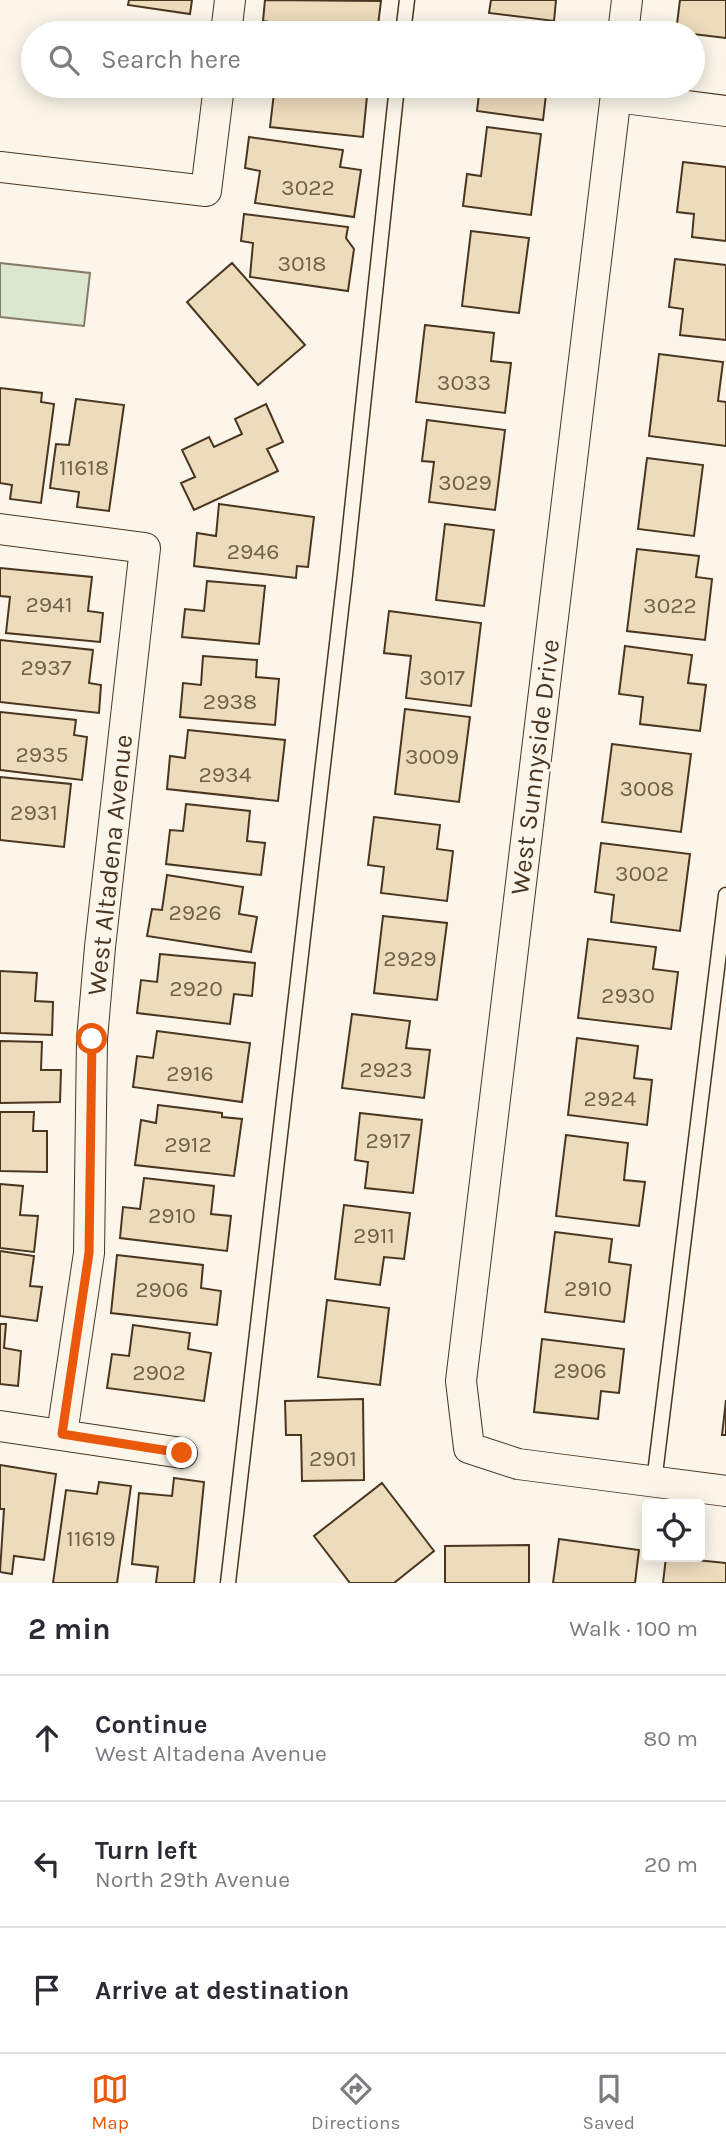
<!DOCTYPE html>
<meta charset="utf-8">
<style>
body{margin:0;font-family:Karla,sans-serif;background:#f7f7f7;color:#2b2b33}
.controls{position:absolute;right:21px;bottom:21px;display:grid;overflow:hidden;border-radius:7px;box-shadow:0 4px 18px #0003}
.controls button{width:63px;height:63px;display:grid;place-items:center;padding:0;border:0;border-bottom:2px solid #e1e1e2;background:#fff;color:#2b2b33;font:35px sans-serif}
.stop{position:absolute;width:21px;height:21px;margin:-16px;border:5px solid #ea580c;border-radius:50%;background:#fff}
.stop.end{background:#ea580c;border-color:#fff;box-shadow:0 2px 7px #0008}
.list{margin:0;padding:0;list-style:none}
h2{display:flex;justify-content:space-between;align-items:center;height:91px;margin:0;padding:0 28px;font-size:30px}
h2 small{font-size:23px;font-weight:400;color:#7c7c81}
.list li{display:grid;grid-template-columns:46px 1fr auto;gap:21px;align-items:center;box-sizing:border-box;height:126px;padding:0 28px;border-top:2px solid #e1e1e2}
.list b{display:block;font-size:26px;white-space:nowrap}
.list p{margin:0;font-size:23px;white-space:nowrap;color:#7c7c81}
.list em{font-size:23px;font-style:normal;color:#7c7c81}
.icon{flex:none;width:38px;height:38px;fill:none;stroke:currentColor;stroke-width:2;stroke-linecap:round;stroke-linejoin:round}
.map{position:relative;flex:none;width:726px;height:1583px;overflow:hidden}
.search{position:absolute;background:#fff;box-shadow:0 4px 18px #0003;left:21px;right:21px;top:21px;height:77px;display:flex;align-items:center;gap:18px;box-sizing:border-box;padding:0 24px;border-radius:38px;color:#7c7c81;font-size:26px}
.sheet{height:469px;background:#fff}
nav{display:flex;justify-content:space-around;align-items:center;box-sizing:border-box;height:98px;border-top:2px solid #e1e1e2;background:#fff;font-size:19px;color:#7c7c81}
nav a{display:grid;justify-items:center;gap:4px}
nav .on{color:#ea580c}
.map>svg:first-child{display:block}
.green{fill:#dce7d0;stroke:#887966;stroke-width:2}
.building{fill:#ecdcbc;stroke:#4a3520;stroke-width:2}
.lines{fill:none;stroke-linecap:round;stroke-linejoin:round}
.service-casing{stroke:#4a3520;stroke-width:17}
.minor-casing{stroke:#4a3520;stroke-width:32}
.service{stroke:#fbf6e9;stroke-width:14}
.minor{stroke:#fbf6e9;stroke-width:30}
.route{stroke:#ea580c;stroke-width:9}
.labels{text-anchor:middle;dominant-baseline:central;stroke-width:5;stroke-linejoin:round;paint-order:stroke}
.number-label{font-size:23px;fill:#725f47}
.street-label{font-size:26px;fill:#4a3520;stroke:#fbf6e9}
</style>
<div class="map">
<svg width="726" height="1583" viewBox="0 0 726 1583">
<rect width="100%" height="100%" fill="#fbf6e9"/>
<path class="green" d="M 0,263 L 90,273 L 84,326 L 0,317 Z"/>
<path class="building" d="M 129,0 L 192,0 L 190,14 L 128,5 Z
M 265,0 L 381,1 L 377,33 L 275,33 L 276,23 L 263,21 Z
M 491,0 L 556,0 L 554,21 L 489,13 Z
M 680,0 L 726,0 L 726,38 L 676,32 Z
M 469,27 L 518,33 L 468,33 Z
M 254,86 L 368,86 L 363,137 L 270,127 L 274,93 L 254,91 Z
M 480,86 L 547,86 L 543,120 L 477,111 Z
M 487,127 L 541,134 L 531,215 L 463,206 L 467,174 L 481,176 Z
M 249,137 L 343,150 L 340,167 L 361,170 L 354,217 L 255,203 L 260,171 L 245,168 Z
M 683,162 L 726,167 L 726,241 L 692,237 L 694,214 L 677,212 Z
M 244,214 L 348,227 L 346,238 L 354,249 L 348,291 L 250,277 L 253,243 L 241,241 Z
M 471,231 L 529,238 L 519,313 L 462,306 Z
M 675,259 L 726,265 L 726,340 L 680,335 L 683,309 L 669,307 Z
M 232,263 L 305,345 L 258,385 L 187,302 Z
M 425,325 L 494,333 L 491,361 L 511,363 L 505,413 L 416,402 Z
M 659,354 L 723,362 L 718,401 L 726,402 L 726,446 L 649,436 Z
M 0,388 L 42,393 L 41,402 L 54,404 L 41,503 L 10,499 L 12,485 L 0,483 Z
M 76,399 L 124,405 L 109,511 L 77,507 L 79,492 L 50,488 L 56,444 L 69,445 Z
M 266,404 L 283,442 L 267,449 L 278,471 L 194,510 L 181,483 L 195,477 L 182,450 L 209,437 L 214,447 L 242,434 L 235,419 Z
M 427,420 L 505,430 L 495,510 L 429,502 L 434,462 L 422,461 Z
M 647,458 L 703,465 L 694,536 L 638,529 Z
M 219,504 L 314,517 L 308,567 L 297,566 L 296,578 L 194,566 L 197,533 L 216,536 Z
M 445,524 L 494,530 L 484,606 L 436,600 Z
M 637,549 L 699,556 L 696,577 L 712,579 L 705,640 L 627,631 Z
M 0,568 L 92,577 L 88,611 L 103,613 L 100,642 L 6,633 L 10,597 L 0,596 Z
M 207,581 L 265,586 L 259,644 L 182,637 L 185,609 L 204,611 Z
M 389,611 L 481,623 L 471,706 L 406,698 L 411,656 L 384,653 Z
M 0,640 L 93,650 L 89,683 L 101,685 L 99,713 L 0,702 Z
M 625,646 L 692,655 L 688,683 L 706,685 L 700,731 L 640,724 L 643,697 L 619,694 Z
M 203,656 L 257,660 L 256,677 L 279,679 L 275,725 L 180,717 L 183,683 L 201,685 Z
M 405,709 L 470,717 L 459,802 L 395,794 Z
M 0,712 L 76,720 L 74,735 L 87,737 L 82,780 L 0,770 Z
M 188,730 L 285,740 L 278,801 L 167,789 L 170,756 L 185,758 Z
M 612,744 L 691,754 L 681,832 L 602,822 Z
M 0,777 L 71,784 L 64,847 L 0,840 Z
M 186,804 L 250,811 L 247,841 L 265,843 L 261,875 L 166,864 L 170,830 L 183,831 Z
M 374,817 L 440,825 L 437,849 L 453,851 L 447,901 L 381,893 L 384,867 L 368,865 Z
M 601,843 L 690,854 L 680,931 L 611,922 L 614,895 L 595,892 Z
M 167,875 L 243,887 L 239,914 L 257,917 L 251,952 L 147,936 L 152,909 L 162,910 Z
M 383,916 L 447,923 L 437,1000 L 374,993 Z
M 588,939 L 656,947 L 653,969 L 678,972 L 671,1029 L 578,1018 Z
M 160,954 L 255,963 L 252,996 L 234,994 L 230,1024 L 137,1013 L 141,980 L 157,982 Z
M 0,971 L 37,973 L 35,1001 L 53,1002 L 52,1035 L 0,1033 Z
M 352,1014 L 410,1021 L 406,1048 L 430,1050 L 424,1098 L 342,1088 Z
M 157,1031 L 250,1043 L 242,1102 L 133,1087 L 137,1056 L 153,1058 Z
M 577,1038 L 638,1046 L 634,1078 L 652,1080 L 647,1125 L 568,1115 Z
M 0,1041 L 42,1042 L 41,1070 L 61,1070 L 60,1102 L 0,1103 Z
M 158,1105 L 222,1113 L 222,1117 L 242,1119 L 234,1176 L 135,1165 L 141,1120 L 156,1123 Z
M 0,1112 L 34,1112 L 33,1131 L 47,1131 L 47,1172 L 0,1171 Z
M 360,1113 L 422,1120 L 413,1193 L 365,1188 L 368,1162 L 355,1160 Z
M 566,1135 L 628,1143 L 624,1180 L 645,1182 L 639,1226 L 556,1216 Z
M 144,1178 L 214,1186 L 211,1214 L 231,1216 L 227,1251 L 120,1238 L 123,1207 L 140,1209 Z
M 0,1184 L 23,1186 L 20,1215 L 38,1216 L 34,1252 L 0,1248 Z
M 344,1205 L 410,1213 L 404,1259 L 384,1257 L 380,1285 L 335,1279 Z
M 555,1232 L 612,1239 L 609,1262 L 631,1265 L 624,1322 L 545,1312 Z
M 0,1251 L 34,1256 L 30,1286 L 42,1287 L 37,1321 L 0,1316 Z
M 117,1255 L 203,1265 L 201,1288 L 221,1291 L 217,1325 L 111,1313 Z
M 327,1300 L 389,1308 L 380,1385 L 318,1377 Z
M 0,1324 L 6,1324 L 4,1348 L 21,1351 L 18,1386 L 0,1384 Z
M 133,1325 L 190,1333 L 188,1349 L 211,1353 L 204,1401 L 107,1388 L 112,1354 L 129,1356 Z
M 542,1339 L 624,1349 L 619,1393 L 601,1391 L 598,1419 L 534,1412 Z
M 363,1399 L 364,1480 L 302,1481 L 301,1435 L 286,1435 L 285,1401 Z
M 726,1400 L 726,1435 L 722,1435 Z
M 0,1465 L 56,1474 L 44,1560 L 14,1556 L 12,1574 L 0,1572 L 4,1509 L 0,1509 Z
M 174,1478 L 204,1482 L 194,1583 L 156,1583 L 158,1567 L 132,1564 L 139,1493 L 172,1496 Z
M 99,1482 L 131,1486 L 117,1583 L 53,1583 L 66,1490 L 97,1494 Z
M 382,1483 L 434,1551 L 394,1583 L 350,1583 L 314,1536 Z
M 559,1539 L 639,1550 L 635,1583 L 553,1583 Z
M 529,1545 L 529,1583 L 445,1583 L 445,1546 Z
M 666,1557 L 726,1563 L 726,1583 L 663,1583 Z"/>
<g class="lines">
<defs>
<path id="service" d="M 403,33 L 407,0
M 654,1482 L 726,895
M 228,1583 L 345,575 L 397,86"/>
<path id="minor" d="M 226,33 L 230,0
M 623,33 L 627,0
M 617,86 L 461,1381 L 469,1448 L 518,1464 L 726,1491
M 616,97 L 726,111
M 0,167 L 206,191 L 219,86
M 0,529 L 145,548 L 100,947 L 92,1039 L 89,1253 L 62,1434
M 0,1426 L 182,1453"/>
</defs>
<use href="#service" class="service-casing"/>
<use href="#minor" class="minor-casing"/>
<use href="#service" class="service"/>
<use href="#minor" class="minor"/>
</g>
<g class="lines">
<path class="route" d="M 92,1039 L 89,1253 L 62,1434 L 182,1453"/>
</g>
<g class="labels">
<g class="number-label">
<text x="308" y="187">3022</text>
<text x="302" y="263">3018</text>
<text x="464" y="382">3033</text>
<text x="84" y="467">11618</text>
<text x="465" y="482">3029</text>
<text x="253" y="551">2946</text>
<text x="49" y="604">2941</text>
<text x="670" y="605">3022</text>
<text x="46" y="667">2937</text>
<text x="442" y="677">3017</text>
<text x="230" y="701">2938</text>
<text x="42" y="754">2935</text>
<text x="432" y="756">3009</text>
<text x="225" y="774">2934</text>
<text x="647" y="788">3008</text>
<text x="34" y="812">2931</text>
<text x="642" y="873">3002</text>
<text x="195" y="912">2926</text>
<text x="410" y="958">2929</text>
<text x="196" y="988">2920</text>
<text x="628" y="995">2930</text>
<text x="386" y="1069">2923</text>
<text x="190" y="1073">2916</text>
<text x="610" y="1098">2924</text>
<text x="388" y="1140">2917</text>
<text x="188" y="1144">2912</text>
<text x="172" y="1215">2910</text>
<text x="374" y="1235">2911</text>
<text x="588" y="1288">2910</text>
<text x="162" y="1289">2906</text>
<text x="580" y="1370">2906</text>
<text x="159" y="1372">2902</text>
<text x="333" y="1458">2901</text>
<text x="91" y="1538">11619</text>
</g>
<g class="street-label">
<text transform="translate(535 767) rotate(-83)">West Sunnyside Drive</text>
<text transform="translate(110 865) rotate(-84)">West Altadena Avenue</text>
</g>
</g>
</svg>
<div class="controls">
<button><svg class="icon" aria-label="locate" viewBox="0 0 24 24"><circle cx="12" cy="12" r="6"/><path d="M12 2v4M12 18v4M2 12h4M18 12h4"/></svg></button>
</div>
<div class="stop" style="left:92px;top:1039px"></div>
<div class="stop end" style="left:182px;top:1453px"></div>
<div class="search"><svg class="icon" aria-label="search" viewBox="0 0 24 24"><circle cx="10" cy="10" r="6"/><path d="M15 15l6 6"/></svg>Search here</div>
</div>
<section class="sheet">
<h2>2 min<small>Walk · 100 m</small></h2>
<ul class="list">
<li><svg class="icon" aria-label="ahead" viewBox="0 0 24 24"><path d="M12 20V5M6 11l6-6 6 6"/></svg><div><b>Continue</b><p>West Altadena Avenue</p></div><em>80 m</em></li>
<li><svg class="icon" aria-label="left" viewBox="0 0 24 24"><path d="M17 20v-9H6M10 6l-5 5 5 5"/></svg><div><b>Turn left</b><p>North 29th Avenue</p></div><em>20 m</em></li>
<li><svg class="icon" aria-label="arrive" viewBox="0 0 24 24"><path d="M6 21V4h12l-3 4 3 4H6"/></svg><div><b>Arrive at destination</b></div></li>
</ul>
</section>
<nav>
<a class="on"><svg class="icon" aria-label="map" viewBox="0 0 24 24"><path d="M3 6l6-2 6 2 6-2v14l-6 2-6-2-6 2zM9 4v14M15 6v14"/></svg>Map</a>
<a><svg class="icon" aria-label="directions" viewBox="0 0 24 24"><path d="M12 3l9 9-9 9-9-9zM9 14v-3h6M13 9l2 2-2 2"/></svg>Directions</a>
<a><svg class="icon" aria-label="saved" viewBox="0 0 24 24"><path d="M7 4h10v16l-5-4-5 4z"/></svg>Saved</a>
</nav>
